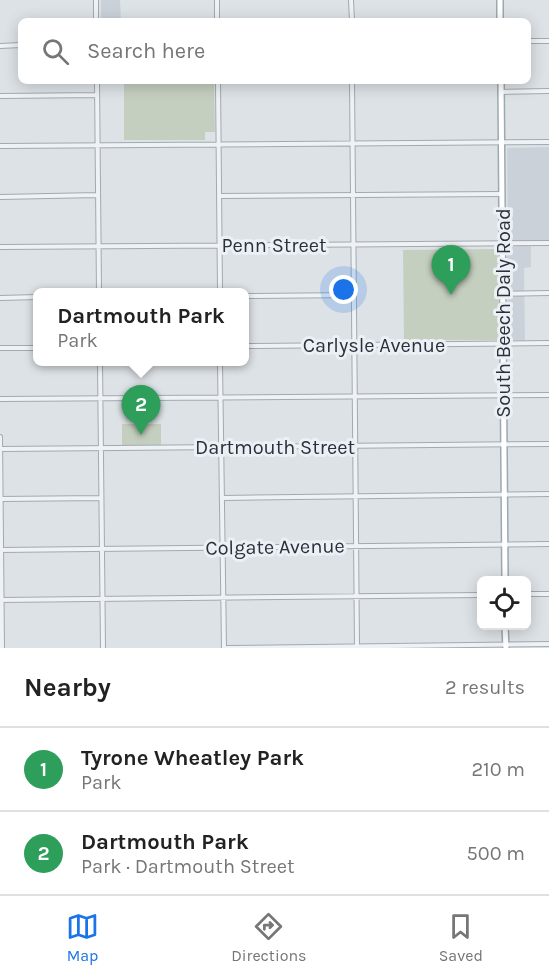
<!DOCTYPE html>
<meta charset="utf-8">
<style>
body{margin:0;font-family:Karla,sans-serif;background:#f6f6f6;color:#222}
.controls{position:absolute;right:18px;bottom:18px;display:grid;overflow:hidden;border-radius:9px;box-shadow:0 3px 15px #0003}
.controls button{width:54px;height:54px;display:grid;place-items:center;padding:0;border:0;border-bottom:2px solid #e0e0e0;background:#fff;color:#222;font:30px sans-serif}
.you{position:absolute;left:344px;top:290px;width:21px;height:21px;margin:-15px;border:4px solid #fff;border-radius:50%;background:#1a73e8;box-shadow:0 0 0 9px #1a73e833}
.badge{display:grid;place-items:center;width:39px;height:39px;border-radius:50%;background:#1a73e8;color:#fff;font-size:20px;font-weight:700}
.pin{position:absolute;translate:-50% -50px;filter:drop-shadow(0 2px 3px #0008)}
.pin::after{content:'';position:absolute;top:32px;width:21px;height:18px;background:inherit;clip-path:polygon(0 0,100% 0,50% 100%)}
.popup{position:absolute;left:33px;top:288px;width:216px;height:78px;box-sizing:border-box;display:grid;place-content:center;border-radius:9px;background:#fff;filter:drop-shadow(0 2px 4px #0005);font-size:20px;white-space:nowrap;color:#767676}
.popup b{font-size:22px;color:#222}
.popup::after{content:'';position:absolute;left:50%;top:100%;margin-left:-12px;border:12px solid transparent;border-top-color:#fff}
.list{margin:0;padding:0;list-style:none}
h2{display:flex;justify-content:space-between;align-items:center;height:78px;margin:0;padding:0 24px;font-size:26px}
h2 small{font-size:20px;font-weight:400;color:#767676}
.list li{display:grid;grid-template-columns:39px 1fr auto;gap:18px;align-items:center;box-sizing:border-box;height:84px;padding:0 24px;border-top:2px solid #e0e0e0}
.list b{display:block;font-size:22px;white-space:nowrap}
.list p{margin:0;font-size:20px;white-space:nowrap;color:#767676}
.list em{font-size:20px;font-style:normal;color:#767676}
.icon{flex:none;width:33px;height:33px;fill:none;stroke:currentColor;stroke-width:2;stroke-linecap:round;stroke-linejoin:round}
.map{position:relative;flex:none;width:549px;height:648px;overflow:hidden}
.search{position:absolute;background:#fff;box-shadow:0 3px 15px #0003;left:18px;right:18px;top:18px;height:66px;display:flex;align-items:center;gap:15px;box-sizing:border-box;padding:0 21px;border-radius:9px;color:#767676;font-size:22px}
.sheet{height:246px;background:#fff}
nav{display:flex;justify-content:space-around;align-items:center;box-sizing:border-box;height:84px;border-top:2px solid #e0e0e0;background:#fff;font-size:16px;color:#767676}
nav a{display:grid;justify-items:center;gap:3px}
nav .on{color:#1a73e8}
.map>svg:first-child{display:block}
.built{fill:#cbd1d8}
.green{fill:#c5cfbf}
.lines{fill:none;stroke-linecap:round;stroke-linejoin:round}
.minor-casing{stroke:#a3a9b0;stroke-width:6}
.major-casing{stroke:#9da8b1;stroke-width:8}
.minor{stroke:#eff2f5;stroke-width:4}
.major{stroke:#fff;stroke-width:5}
.labels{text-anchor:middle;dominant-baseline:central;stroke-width:6;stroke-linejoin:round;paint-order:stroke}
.street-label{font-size:20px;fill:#28313c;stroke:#ecf0f4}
</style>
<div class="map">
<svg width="549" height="648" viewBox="0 0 549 648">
<rect width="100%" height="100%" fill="#dde2e6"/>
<path class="built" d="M 101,0 L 120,0 L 121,21 L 101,21 Z
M 549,147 L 549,241 L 508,241 L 507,148 Z
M 531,245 L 531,267 L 524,268 L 525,341 L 508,340 L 507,247 Z"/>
<path class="green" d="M 124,81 L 214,81 L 215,132 L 205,132 L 205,140 L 124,140 Z
M 498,249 L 498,340 L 404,340 L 403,250 Z
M 122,424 L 161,424 L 161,446 L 122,446 Z"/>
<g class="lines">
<defs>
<path id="minor" d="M 96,0 L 96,21
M 217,0 L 217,21
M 351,0 L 352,21
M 528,41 L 549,41
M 0,46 L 21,45
M 97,81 L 99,292
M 218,81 L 220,292
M 352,81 L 357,648
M 501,92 L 549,91
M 0,96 L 97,95
M 0,146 L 549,142
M 219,196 L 502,194
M 0,197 L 98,195
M 0,247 L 549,243
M 502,294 L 549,293
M 244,296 L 354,295
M 0,298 L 38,297
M 244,346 L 549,343
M 0,348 L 38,348
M 100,362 L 103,648
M 220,362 L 224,648
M 0,399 L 549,395
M 0,437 L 2,648
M 0,449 L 549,444
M 222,498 L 549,494
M 0,499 L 101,498
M 0,550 L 549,544
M 526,594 L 549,594
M 0,600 L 482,595
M 227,648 L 549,644"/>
<path id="major" d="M 500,0 L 500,21
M 501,81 L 505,580
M 505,626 L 506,648"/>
</defs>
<use href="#minor" class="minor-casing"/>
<use href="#major" class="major-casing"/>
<use href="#minor" class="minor"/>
<use href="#major" class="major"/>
</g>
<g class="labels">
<g class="street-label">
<text x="274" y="245">Penn Street</text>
<text transform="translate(503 313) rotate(-90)">South Beech Daly Road</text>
<text x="374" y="345">Carlysle Avenue</text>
<text x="275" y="447">Dartmouth Street</text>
<text transform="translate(275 547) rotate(-1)">Colgate Avenue</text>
</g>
</g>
</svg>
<div class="controls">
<button><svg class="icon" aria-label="locate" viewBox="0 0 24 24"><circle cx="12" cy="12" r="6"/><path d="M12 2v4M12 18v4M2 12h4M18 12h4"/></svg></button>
</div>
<div class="you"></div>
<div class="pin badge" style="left:451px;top:295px;background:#2e9e5b">1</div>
<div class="pin badge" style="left:141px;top:435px;background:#2e9e5b">2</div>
<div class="popup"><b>Dartmouth Park</b>Park</div>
<div class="search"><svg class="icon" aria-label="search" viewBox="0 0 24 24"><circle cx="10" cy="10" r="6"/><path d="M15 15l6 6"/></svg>Search here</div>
</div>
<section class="sheet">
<h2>Nearby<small>2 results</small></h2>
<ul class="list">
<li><span class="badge" style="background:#2e9e5b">1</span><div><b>Tyrone Wheatley Park</b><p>Park</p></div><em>210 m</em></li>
<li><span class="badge" style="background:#2e9e5b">2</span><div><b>Dartmouth Park</b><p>Park · Dartmouth Street</p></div><em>500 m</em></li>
</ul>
</section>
<nav>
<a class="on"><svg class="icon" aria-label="map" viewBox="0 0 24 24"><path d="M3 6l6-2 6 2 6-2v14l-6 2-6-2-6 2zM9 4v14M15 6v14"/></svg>Map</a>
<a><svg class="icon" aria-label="directions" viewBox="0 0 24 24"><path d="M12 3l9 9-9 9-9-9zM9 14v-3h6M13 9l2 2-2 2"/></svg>Directions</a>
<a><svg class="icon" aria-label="saved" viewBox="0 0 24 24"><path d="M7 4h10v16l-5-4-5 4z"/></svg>Saved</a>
</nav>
